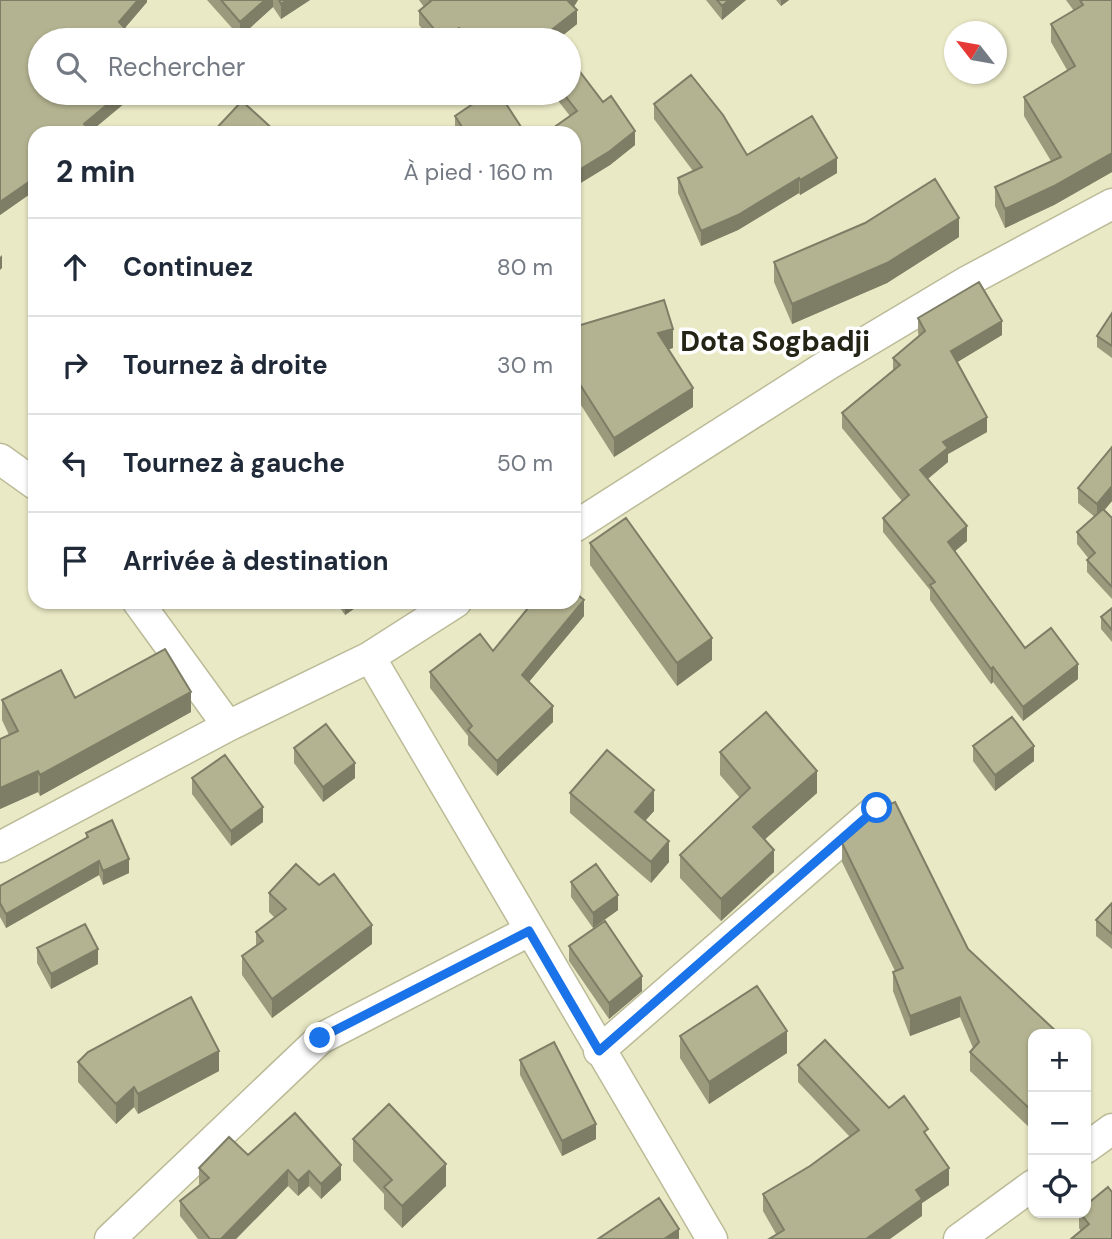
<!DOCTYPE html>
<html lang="fr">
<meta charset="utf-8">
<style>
body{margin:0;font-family:"DM Sans",sans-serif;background:#f6f6f7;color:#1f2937}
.controls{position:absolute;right:21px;bottom:21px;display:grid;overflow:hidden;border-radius:14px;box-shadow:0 2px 5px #0004}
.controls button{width:63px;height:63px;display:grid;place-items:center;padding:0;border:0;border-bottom:2px solid #e0e1e3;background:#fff;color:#1f2937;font:35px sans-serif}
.compass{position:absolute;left:944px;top:21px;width:63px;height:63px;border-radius:50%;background:#fff;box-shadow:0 2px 5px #0004;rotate:301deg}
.stop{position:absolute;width:21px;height:21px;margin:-16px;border:5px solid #1a73e8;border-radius:50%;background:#fff}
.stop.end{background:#1a73e8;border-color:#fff;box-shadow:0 2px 7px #0008}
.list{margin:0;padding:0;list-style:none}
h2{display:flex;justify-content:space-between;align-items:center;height:91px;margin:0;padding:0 28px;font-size:30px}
h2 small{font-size:23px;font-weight:400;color:#747a83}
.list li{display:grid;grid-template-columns:46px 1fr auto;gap:21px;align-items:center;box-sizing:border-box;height:98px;padding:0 28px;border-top:2px solid #e0e1e3}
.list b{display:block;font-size:26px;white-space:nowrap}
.list em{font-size:23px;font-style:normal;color:#747a83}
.icon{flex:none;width:38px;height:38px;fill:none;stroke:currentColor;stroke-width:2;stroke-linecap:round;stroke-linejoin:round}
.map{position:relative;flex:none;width:1112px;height:1239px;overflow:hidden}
.search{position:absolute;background:#fff;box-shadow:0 2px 5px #0004;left:28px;top:28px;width:553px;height:77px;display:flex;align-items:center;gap:18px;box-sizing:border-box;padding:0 24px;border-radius:38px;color:#747a83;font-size:26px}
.panel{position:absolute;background:#fff;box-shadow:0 2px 5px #0004;left:28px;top:126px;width:553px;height:483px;border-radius:21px}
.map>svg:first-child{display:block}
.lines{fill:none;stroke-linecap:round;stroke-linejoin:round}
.street-casing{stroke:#bcbb98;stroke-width:33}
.street{stroke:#fff;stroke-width:30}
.wall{fill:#9b9a7d}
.shaded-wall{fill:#7e7d66}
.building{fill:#b4b391;stroke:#7e7d66;stroke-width:2}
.route{stroke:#1a73e8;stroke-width:9}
.labels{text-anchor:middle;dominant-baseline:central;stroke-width:7;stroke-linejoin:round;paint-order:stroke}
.quarter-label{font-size:28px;font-weight:bold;fill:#232316;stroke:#fff}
</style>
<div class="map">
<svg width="1112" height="1239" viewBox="0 0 1112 1239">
<rect width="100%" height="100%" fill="#eae9c5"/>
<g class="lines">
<defs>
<path id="street" d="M 0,459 L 35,484
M 574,527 L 829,364 L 968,281 L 1112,204
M 138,602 L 228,726
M 370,657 L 712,1239
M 0,847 L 228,726 L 370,657 L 456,602
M 599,1051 L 877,809
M 1086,1148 L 1112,1129
M 110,1239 L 320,1039 L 529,931
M 959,1239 L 1033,1185"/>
</defs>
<use href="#street" class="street-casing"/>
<use href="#street" class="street"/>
</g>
<path class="wall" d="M 0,0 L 147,0 L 147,2 L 35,133 L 35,200 L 30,194 L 0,215 Z
M 207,0 L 310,0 L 281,19 L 273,7 L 240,37 Z
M 419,0 L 578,0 L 574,7 L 577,24 L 557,40 L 432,40 L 419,25 L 419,11 L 424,7 Z
M 706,0 L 746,0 L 722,20 Z
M 776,0 L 789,0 L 781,6 Z
M 1066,0 L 1112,0 L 1112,172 L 1054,205 L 1005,228 L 995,206 L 995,187 L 1051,161 L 1024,116 L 1024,97 L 1067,70 L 1051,42 L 1051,24 L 1074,11 Z
M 139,93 L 154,93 L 146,100 Z
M 552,93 L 569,93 L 635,145 L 610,165 L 574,187 L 574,133 L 570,116 Z
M 654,104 L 747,155 L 837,173 L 800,195 L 799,193 L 738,230 L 701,246 L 678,193 L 678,178 L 693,171 L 654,119 Z
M 455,116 L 525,133 L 456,133 L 455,131 Z
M 959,237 L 887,283 L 792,324 L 774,282 L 774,262 Z
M 1112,313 L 1112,358 L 1097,347 L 1097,336 Z
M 918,318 L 1002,335 L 957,362 L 987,432 L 948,454 L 948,462 L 928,479 L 967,541 L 955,551 L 1025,648 L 1078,679 L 1023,721 L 993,682 L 991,684 L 930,600 L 930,590 L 883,532 L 883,518 L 902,501 L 842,428 L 842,413 L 893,370 L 893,358 L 919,336 L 918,333 Z
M 574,327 L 673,348 L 668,349 L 693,407 L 614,457 L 574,394 Z
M 1112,447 L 1112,501 L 1104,510 L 1112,518 L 1112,599 L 1087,572 L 1087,560 L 1089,559 L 1077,544 L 1077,532 L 1095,517 L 1078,503 L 1078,488 Z
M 590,543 L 712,660 L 677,686 L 590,565 Z
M 336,602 L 364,602 L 345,615 Z
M 1112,608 L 1112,642 L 1101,629 L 1101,617 Z
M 584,616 L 529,682 L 553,722 L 497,776 L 468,745 L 468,736 L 430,688 L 430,672 L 493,651 Z
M 75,698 L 191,712 L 40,796 L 38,792 L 0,809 L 0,739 L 9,735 L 2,720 L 2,700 Z
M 973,746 L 1034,761 L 995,791 L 973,761 Z
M 294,748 L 355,778 L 323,802 L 294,763 Z
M 720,752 L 817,793 L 764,839 L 774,872 L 721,921 L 680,878 L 680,855 L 740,798 L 720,775 Z
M 192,778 L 263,822 L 231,846 L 192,794 Z
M 570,793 L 654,811 L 645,821 L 669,862 L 651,883 L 570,813 Z
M 86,833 L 129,873 L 103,885 L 99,875 L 6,928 L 0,917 L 0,886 L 86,838 Z
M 842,843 L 968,949 L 1033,1034 L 1033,1131 L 970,1071 L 970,1052 L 973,1048 L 960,1017 L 910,1036 L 893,991 L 893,972 L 895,971 L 842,862 Z
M 571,882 L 618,910 L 593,928 L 571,897 Z
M 319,885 L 372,944 L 272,1018 L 242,975 L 242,956 L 256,946 L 256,932 L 275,918 L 269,912 L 269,893 Z
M 1112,903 L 1112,949 L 1096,936 L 1096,920 Z
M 569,946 L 642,991 L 609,1019 L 569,961 Z
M 37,948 L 98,964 L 51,989 L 37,963 Z
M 680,1036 L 787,1053 L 709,1104 L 680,1058 Z
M 520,1060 L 596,1139 L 562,1156 L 520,1075 Z
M 78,1062 L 219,1071 L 138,1114 L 134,1107 L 116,1124 L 78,1082 Z
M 798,1065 L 889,1108 L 928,1137 L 949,1185 L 922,1203 L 922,1216 L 776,1234 L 763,1211 L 763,1194 L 810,1166 L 850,1137 L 798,1082 Z
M 295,1113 L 341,1180 L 321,1199 L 309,1186 L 298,1196 L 288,1186 L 236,1239 L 198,1239 L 180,1216 L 180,1201 L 201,1185 L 199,1184 L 199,1168 L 248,1155 Z
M 353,1139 L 446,1186 L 402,1228 L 384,1209 L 384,1194 L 353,1161 Z
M 1079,1213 L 1086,1213 L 1112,1239 L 1081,1231 L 1079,1228 Z"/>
<path class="shaded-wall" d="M 138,0 L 147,0 L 147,2 L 119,35 L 119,22 Z
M 265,0 L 273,0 L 273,7 L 240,37 L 240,22 Z
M 287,0 L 310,0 L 281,19 L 281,4 Z
M 568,0 L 578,0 L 568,15 Z
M 729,0 L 746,0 L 722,20 L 722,6 Z
M 781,0 L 789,0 L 781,6 Z
M 577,10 L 577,24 L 557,40 L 549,40 L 549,32 Z
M 459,28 L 459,40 L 443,40 Z
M 516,32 L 516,40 L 506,40 Z
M 121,93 L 137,93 L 89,133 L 84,124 Z
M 146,93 L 154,93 L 146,100 Z
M 635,131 L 635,145 L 610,165 L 574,187 L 574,173 Z
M 1112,153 L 1112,172 L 1054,205 L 1005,228 L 1005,209 Z
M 837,158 L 837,173 L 800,195 L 800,180 Z
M 799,178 L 799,193 L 738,230 L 701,246 L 701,231 Z
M 30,181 L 30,194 L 0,215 L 0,202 Z
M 959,218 L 959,237 L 887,283 L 792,324 L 792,304 Z
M 2,255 L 2,268 L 0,270 L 0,257 Z
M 1002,321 L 1002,335 L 951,366 L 951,351 Z
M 673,329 L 673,348 L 658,353 L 658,333 Z
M 693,388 L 693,407 L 614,457 L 614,438 Z
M 987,417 L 987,432 L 948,454 L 948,462 L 920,485 L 920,470 L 943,442 Z
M 1112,486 L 1112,501 L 1097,519 L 1097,504 Z
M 967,526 L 967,541 L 948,557 L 948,542 Z
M 584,600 L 584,616 L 522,690 L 522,675 Z
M 345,602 L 364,602 L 345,615 Z
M 712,638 L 712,660 L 677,686 L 677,663 Z
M 1078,664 L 1078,679 L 1023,721 L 1023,707 Z
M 993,667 L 993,682 L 991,684 L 991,669 Z
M 191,692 L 191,712 L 40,796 L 40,775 Z
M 553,706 L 553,722 L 497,776 L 497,761 Z
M 1034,746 L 1034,761 L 995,791 L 995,775 Z
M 355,763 L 355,778 L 323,802 L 323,787 Z
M 38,771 L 38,792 L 0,809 L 0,788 Z
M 817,771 L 817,793 L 753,850 L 753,827 Z
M 654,790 L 654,811 L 635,832 L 635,812 Z
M 263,807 L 263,822 L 231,846 L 231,831 Z
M 669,841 L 669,862 L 651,883 L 651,862 Z
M 774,850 L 774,872 L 721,921 L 721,899 Z
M 129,859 L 129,873 L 103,885 L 103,871 Z
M 99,861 L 99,875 L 6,928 L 6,914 Z
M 618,895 L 618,910 L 593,928 L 593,913 Z
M 372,925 L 372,944 L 272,1018 L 272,999 Z
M 98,949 L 98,964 L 51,989 L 51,974 Z
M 642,976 L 642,991 L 609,1019 L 609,1003 Z
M 960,997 L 960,1017 L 910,1036 L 910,1016 Z
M 787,1031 L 787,1053 L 709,1104 L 709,1082 Z
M 219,1051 L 219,1071 L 138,1114 L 138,1094 Z
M 134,1087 L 134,1107 L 116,1124 L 116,1104 Z
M 596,1124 L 596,1139 L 562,1156 L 562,1141 Z
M 446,1164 L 446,1186 L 402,1228 L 402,1206 Z
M 341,1165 L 341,1180 L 321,1199 L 321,1184 Z
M 949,1168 L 949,1185 L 922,1203 L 922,1216 L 890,1239 L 866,1239 L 916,1190 Z
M 288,1170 L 288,1186 L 236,1239 L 221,1239 Z
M 309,1171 L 309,1186 L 298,1196 L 298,1181 Z
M 679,1229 L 679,1239 L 664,1239 Z"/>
<path class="building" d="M 0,0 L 138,0 L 119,22 L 136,40 L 40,40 L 40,93 L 121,93 L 84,124 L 91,133 L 35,133 L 35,187 L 30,181 L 0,202 Z
M 221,0 L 265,0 L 240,22 Z
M 279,0 L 287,0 L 281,4 Z
M 430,0 L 568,0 L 568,1 L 577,10 L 549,32 L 554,38 L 552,40 L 522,40 L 516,32 L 506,40 L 468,40 L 459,28 L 443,40 L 419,11 L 431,1 Z
M 717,0 L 729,0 L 722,6 Z
M 1080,0 L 1112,0 L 1112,153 L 1054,186 L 1005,209 L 995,187 L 1061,157 L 1024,97 L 1075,66 L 1051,24 L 1083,5 Z
M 571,60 L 603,102 L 611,96 L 635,131 L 610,151 L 574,173 L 574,133 L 546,133 L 577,111 L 563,93 L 569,93 L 569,62 Z
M 691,75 L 723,115 L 747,155 L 812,116 L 837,158 L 800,180 L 799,178 L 738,215 L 701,231 L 678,178 L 702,167 L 654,104 Z
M 489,93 L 499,93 L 525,133 L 466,133 L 455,116 Z
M 242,101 L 277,133 L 212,133 Z
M 935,179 L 959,218 L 887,263 L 792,304 L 774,262 L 865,223 Z
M 979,282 L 1002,321 L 951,351 L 987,417 L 943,442 L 948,448 L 920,470 L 967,526 L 948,542 L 1025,648 L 1051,628 L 1078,664 L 1023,707 L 993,667 L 991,669 L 930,585 L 935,582 L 883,518 L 909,495 L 842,413 L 900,365 L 893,358 L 925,331 L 918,318 Z
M 664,300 L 673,329 L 658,333 L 693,388 L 614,438 L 574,375 L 574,327 Z
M 1112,313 L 1112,346 L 1097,336 Z
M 1112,447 L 1112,486 L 1097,504 L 1078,488 Z
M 1103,509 L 1112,518 L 1112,587 L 1087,560 L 1095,553 L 1077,532 Z
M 626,518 L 712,638 L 677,663 L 590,543 Z
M 574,592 L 584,600 L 522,675 L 553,706 L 497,761 L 468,730 L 472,726 L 430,672 L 480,634 L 493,651 L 533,602 L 574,602 Z
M 1112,608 L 1112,630 L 1101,617 Z
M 165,649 L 191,692 L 40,775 L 38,771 L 0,788 L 0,739 L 18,731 L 2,700 L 61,670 L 75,698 Z
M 766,712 L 817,771 L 753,827 L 774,850 L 721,899 L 680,855 L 750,788 L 720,752 Z
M 1012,717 L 1034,746 L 995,775 L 973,746 Z
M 326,724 L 355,763 L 323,787 L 294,748 Z
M 607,750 L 654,790 L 635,812 L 669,841 L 651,862 L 570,793 Z
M 225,755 L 263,807 L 231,831 L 192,778 Z
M 895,802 L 968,949 L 1059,1034 L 1033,1034 L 1033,1112 L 970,1052 L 979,1042 L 960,997 L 910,1016 L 893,972 L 903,968 L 842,843 L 882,808 Z
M 112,820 L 129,859 L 103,871 L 99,861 L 6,914 L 0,903 L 0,886 L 88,837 L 86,833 Z
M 296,864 L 319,885 L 334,874 L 372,925 L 272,999 L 242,956 L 263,941 L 256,932 L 286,909 L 269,893 Z
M 596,864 L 618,895 L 593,913 L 571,882 Z
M 1112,903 L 1112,934 L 1096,920 Z
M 605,921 L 642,976 L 609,1003 L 569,946 Z
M 85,924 L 98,949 L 51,974 L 37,948 Z
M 757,986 L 787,1031 L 709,1082 L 680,1036 Z
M 191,997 L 219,1051 L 138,1094 L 134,1087 L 116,1104 L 78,1062 L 88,1052 Z
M 825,1040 L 889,1108 L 904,1096 L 928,1129 L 924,1132 L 949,1168 L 916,1190 L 922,1199 L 866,1239 L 769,1239 L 784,1230 L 763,1194 L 810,1166 L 859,1130 L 798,1065 Z
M 554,1042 L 596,1124 L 562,1141 L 520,1060 Z
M 389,1104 L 446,1164 L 402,1206 L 384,1187 L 392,1180 L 353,1139 Z
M 295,1113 L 341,1165 L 321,1184 L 309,1171 L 298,1181 L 288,1170 L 221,1239 L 210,1239 L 180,1201 L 209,1178 L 199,1168 L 229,1137 L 248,1155 Z
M 1108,1187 L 1112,1192 L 1112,1239 L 1071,1239 L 1089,1224 L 1080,1213 L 1086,1213 L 1086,1205 Z
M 659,1198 L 679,1229 L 664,1239 L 598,1239 Z"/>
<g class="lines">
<path class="route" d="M 320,1038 L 529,931 L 599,1051 L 877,808"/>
</g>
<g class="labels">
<g class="quarter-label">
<text x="775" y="341">Dota Sogbadji</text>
</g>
</g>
</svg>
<div class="controls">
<button>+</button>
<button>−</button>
<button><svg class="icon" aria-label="locate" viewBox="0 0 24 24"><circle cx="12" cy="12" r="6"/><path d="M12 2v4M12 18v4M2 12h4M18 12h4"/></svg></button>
</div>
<svg class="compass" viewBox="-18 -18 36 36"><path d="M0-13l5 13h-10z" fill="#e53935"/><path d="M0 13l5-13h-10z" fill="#747a83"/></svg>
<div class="stop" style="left:877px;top:808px"></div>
<div class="stop end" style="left:320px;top:1038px"></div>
<div class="search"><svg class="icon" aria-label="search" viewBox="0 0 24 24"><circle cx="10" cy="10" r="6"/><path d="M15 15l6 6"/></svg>Rechercher</div>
<section class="panel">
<h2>2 min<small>À pied · 160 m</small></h2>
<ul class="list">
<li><svg class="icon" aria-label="ahead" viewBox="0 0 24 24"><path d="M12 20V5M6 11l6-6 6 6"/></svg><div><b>Continuez</b></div><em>80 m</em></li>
<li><svg class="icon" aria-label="right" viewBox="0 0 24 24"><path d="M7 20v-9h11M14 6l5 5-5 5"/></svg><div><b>Tournez à droite</b></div><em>30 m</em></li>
<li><svg class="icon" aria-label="left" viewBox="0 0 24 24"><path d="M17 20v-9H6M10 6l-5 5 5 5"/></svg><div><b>Tournez à gauche</b></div><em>50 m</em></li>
<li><svg class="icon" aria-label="arrive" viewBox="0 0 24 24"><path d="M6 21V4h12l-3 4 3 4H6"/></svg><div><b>Arrivée à destination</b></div></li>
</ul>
</section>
</div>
